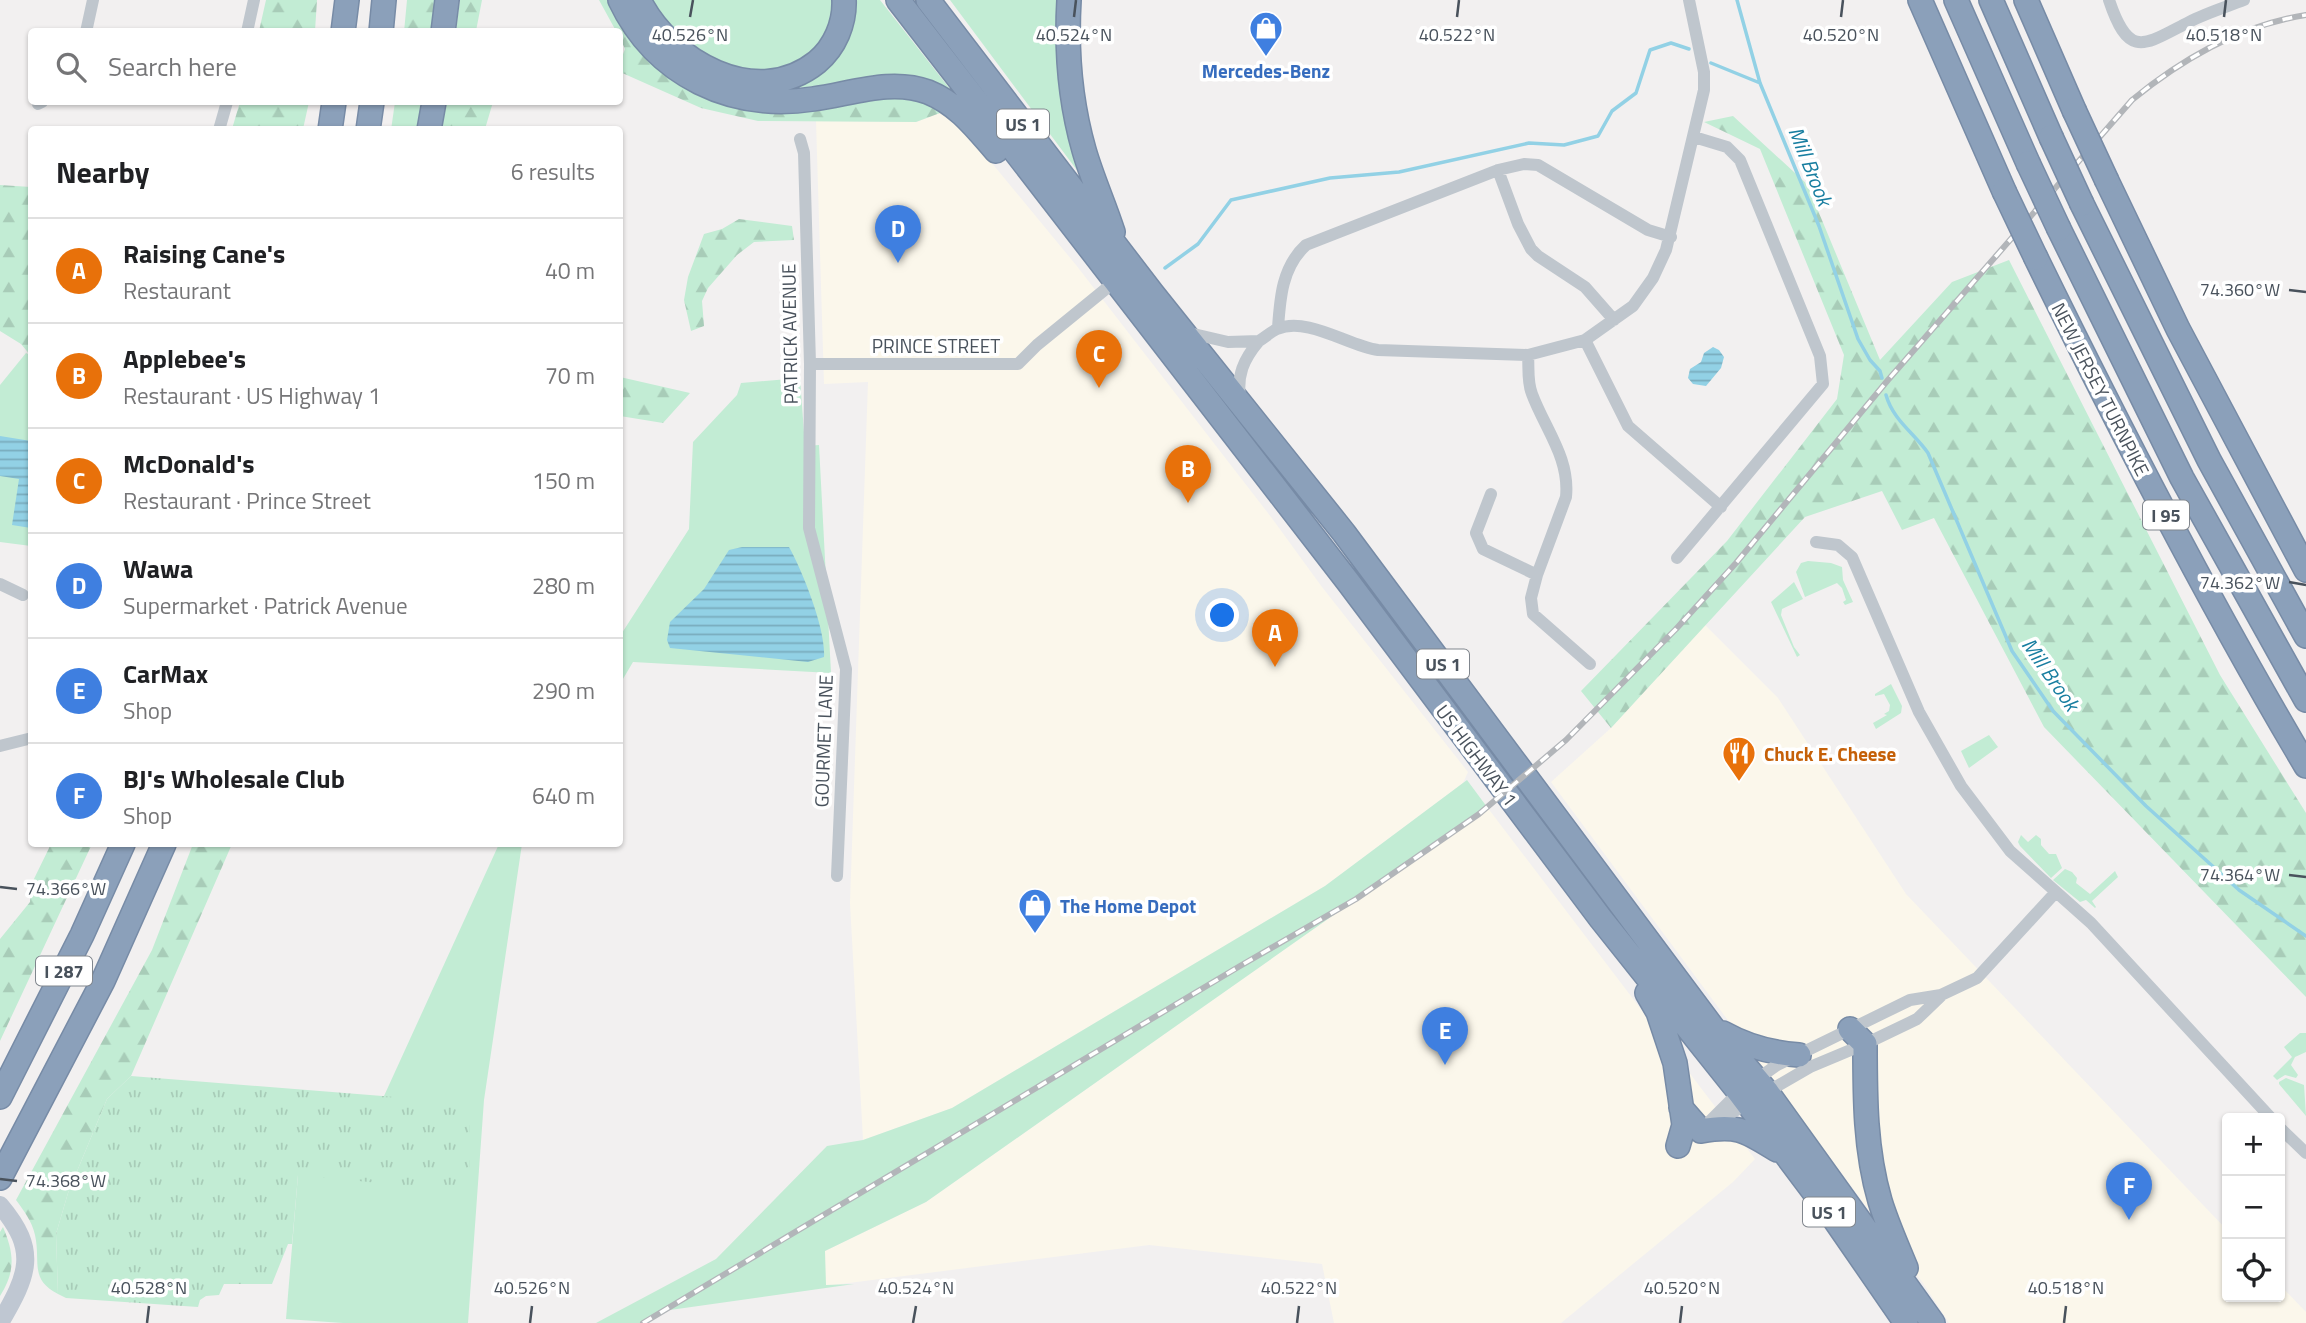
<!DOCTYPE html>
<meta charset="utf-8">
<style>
body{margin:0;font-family:"Titillium Web",sans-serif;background:#f6f6f6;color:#202124}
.controls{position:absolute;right:21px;bottom:21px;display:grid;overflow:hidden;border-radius:7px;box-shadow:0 2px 5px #0004}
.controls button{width:63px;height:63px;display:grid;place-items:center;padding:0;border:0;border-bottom:2px solid #e0e0e0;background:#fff;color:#202124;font:35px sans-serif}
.you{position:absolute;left:1223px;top:616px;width:24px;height:24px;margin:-18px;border:5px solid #fff;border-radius:50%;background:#1a73e8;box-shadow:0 0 0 10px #1a73e833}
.badge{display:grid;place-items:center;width:46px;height:46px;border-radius:50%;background:#0b8043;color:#fff;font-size:23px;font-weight:700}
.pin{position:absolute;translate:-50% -58px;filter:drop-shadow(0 2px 4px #0008)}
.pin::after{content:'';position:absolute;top:37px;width:24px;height:21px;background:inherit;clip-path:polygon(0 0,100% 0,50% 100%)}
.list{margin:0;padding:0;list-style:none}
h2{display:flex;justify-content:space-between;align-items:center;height:91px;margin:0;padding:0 28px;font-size:30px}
h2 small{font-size:23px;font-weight:400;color:#757577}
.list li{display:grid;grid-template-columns:46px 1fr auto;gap:21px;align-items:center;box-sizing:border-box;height:105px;padding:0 28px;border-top:2px solid #e0e0e0}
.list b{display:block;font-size:26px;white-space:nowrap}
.list p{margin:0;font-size:23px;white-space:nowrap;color:#757577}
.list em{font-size:23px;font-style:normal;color:#757577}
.icon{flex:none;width:38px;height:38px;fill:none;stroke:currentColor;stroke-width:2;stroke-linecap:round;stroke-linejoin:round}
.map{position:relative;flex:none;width:2306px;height:1323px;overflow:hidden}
.search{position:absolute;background:#fff;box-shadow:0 2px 5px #0004;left:28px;top:28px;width:595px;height:77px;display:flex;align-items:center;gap:18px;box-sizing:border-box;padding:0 24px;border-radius:7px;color:#757577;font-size:26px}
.panel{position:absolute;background:#fff;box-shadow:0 2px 5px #0004;left:28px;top:126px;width:595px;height:721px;border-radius:7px}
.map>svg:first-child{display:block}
.commercial{fill:#fbf7eb}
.green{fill:#c2ecd4}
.forest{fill:url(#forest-firs)}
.park{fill:url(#park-tufts)}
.water{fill:url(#water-rules)}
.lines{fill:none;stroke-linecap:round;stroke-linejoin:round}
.stream{stroke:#92d1e5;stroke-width:3.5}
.highway-casing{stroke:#778ba6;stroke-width:26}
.street{stroke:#bfc6cd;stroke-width:12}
.secondary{stroke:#bfc7d2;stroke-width:18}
.highway{stroke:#8ba0ba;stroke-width:23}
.rail-casing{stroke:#b2b5b9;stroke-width:6}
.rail{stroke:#fff;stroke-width:3.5;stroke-dasharray:10;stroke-linecap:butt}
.highway-bridge-casing{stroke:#778ba6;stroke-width:26;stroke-linecap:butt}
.highway-bridge{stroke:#8ba0ba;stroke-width:23}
.ticks{fill:none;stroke:#49525c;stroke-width:2.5}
.labels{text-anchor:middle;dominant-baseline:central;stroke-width:7;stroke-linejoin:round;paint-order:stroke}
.shield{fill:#fff;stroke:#80868d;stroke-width:2}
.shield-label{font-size:18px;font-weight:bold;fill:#49525c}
.shop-label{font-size:19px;font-weight:bold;fill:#366cbe;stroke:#fff}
.street-label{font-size:19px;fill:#49525c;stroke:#fff}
.food-label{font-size:19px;font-weight:bold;fill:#c56008;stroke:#fff;text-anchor:start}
.water-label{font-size:21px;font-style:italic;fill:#187ea0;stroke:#fff}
.ticks-label{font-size:18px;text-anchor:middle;fill:#49525c;stroke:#fff;stroke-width:7;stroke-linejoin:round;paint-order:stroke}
</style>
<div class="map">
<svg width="2306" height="1323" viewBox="0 0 2306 1323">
<defs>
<pattern id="forest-firs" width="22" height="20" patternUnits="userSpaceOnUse" patternTransform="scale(1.75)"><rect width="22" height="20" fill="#c2ecd4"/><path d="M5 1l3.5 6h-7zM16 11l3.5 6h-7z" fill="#a8ccb8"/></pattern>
<pattern id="park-tufts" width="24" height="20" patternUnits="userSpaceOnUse" patternTransform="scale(1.75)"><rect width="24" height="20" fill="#c2ecd4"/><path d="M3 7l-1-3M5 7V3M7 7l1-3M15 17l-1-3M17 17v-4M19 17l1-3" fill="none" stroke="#a8ccb8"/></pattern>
<pattern id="water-rules" width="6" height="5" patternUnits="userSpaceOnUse" patternTransform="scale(1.75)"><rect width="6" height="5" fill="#92d1e5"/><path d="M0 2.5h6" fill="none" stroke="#79acbd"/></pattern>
</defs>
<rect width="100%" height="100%" fill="#f2f0f0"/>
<path class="commercial" d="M 948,110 L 1076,265 L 1271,517 L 1322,587 L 1468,772 L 1463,783 L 1325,886 L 952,1108 L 863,1140 L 850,903 L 868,382 L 824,384 L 816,121 L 916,122 Z
M 1705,625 L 1778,698 L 1906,894 L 2227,1230 L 2227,1297 L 2280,1297 L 2280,1285 L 2306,1312 L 2306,1323 L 1949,1323 L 1923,1283 L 1551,782 L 1611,728 Z
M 1487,807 L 1755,1159 L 1733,1182 L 1561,1323 L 1334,1323 L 1322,1264 L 1149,1245 L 825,1286 L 825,1251 L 926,1202 Z"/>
<path class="green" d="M 646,0 L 837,0 L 835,18 L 815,54 L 795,68 L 755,76 L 694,51 Z
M 853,0 L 880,0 L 965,108 L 864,80 L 774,91 L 827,65 Z
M 950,0 L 1060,0 L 1057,69 L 1082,177 Z
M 395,102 L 426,102 L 422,129 L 391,130 Z
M 26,353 L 32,356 L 31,546 L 0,542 L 0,385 Z
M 800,378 L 805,446 L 819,445 L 831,673 L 633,662 L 620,684 L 620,636 L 689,529 L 693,442 L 737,395 L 741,383 Z
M 1808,561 L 1831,563 L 1842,567 L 1843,580 L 1853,602 L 1845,605 L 1843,602 L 1846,600 L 1842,588 L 1837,583 L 1805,597 L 1796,572 L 1801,563 Z
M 1794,582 L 1803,599 L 1782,609 L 1781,615 L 1794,647 L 1800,655 L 1797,657 L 1771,602 Z
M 1891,684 L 1902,706 L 1901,713 L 1876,729 L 1873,723 L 1887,715 L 1884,714 L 1889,711 L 1890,705 L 1884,694 L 1875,696 L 1875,694 Z
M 1989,735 L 1998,747 L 1969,768 L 1961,751 Z
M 1467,780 L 1487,807 L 926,1202 L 825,1251 L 826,1285 L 854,1284 L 663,1311 L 645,1323 L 596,1323 L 716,1259 L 827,1146 L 863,1140 L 952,1108 L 1325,886 Z
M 2021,835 L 2028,842 L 2036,835 L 2041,839 L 2041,845 L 2049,854 L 2056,854 L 2062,868 L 2051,878 L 2020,846 L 2018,842 Z
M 499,844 L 522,844 L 484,1100 L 468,1323 L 343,1323 L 286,1319 L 298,1175 L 384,1096 Z
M 2065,869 L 2072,872 L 2077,878 L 2076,883 L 2090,894 L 2115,871 L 2118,877 L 2092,901 L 2096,907 L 2095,908 L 2086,900 L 2080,902 L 2053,880 Z
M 2300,1033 L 2306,1033 L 2306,1052 L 2295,1057 L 2291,1065 L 2298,1075 L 2296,1078 L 2285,1075 L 2277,1080 L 2273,1076 L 2292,1057 L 2284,1047 Z
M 2286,1078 L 2304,1085 L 2306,1116 L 2279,1084 L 2279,1082 Z"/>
<path class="forest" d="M 266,0 L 317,0 L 315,31 L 259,31 Z
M 407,0 L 437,0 L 433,31 L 404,32 Z
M 460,0 L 482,0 L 476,31 L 456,31 Z
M 599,0 L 615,0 L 729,103 L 897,94 L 948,110 L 916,122 L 758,121 L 701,108 L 620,72 L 620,62 L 625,49 L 620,38 L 620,32 L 616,31 Z
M 240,102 L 309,102 L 303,129 L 232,129 Z
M 445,102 L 493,102 L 485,129 L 440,130 Z
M 1733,116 L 1807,184 L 1880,360 L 1952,282 L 2009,260 L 2220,675 L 2306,813 L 2306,997 L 2044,727 L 1934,518 L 1902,530 L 1882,491 L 1805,517 L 1611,728 L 1581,691 L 1727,541 L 1837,399 L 1844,355 L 1760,149 L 1704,122 Z
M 0,185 L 31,187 L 31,356 L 21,344 L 0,331 Z
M 739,219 L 792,226 L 794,240 L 754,242 L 737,255 L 708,288 L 702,301 L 704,326 L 691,331 L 684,300 L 688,277 L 704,234 L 722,229 Z
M 620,377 L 690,393 L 663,423 L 620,416 Z
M 51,844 L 92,844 L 0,1041 L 0,939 L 30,902 L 31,885 Z
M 193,844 L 232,844 L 131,1076 L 107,1099 L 68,1193 L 56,1234 L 58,1294 C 29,1279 41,1262 35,1235 C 32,1221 24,1211 16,1200 L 152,950 Z
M 3,1227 C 14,1253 16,1271 0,1296 L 0,1232 Z"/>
<path class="park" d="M 131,1076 L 470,1103 L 470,1192 L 298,1175 L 292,1244 L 288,1244 L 272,1284 L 224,1284 L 219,1295 L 206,1296 L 200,1300 L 198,1307 L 66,1298 L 58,1294 L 56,1234 L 68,1193 L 107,1099 Z"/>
<path class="water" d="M 1713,347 L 1719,350 L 1724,357 L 1721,368 L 1706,386 L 1693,384 L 1688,378 L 1690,369 L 1701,362 L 1704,353 Z
M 0,436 L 31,441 L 31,528 L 12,525 L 19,479 L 0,476 Z
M 742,547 L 789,547 C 803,572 826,630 824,657 L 808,662 L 670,648 L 667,640 L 670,622 L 704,589 L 729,550 Z"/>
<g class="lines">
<path class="stream" d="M 1737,0 L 1760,83 L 1819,226 L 1858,339 L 1870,360 L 1880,371 L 1882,378
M 1711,63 L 1760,83
M 1165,268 L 1198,244 L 1231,200 L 1330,178 L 1399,172 L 1529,143 L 1564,145 L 1598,136 L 1612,111 L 1636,93 L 1650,50 L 1671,43 L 1689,49
M 1886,395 C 1893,420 1914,433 1928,453 L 2012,651 L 2053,711 L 2146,806 L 2239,890 L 2306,936"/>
<defs>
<path id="highway" d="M 620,0 C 656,76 732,111 813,99 C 851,94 891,78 928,92 C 958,104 976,128 996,151
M 639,0 C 669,61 756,111 817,62 C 835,47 845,23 844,0
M 898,0 L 1349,583 L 1601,919 L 1739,1092 L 1835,1220 L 1906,1323
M 928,0 L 1152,293 L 1344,533 L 1713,1028 L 1767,1092 L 1933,1323
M 1069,0 C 1066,51 1070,101 1084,150 C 1092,178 1104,204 1113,232
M 1920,0 L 2004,191
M 1956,0 L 2028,163
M 1991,0 L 2051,137
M 2026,0 L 2074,110
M 343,32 L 347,0
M 381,32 L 384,0
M 443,32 L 447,0
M 330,130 L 334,102
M 368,130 L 372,102
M 429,130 L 434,102
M 2107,181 L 2178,329 L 2306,570
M 2082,204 L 2209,460 L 2306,636
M 2059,229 L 2182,478 L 2306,700
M 2036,258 C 2120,430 2208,601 2306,766
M 1647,993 L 1658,1012 L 1675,1063 L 1684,1125 L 1678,1146
M 1850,1029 L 1865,1044 C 1865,1097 1865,1150 1880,1201 C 1887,1224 1897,1246 1906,1268
M 1723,1033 C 1748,1047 1771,1053 1799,1055
M 0,1097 L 82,935 L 123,844
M 1681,1108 L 1701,1131 C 1738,1124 1746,1131 1777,1150
M 0,1178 L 103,981 L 164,844"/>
</defs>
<use href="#highway" class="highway-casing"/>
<path class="street" d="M 2109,0 C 2129,60 2144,45 2189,22 C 2206,13 2226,7 2244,0
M 86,32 L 93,0
M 247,32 L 254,0
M 38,104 L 42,102
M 219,130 L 227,102
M 800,139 L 804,153 L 810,364 L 809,528 L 846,669 L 837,876
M 1498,170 L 1518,224 L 1531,249 L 1538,256 L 1585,287 L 1614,320
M 1278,328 C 1280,298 1282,267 1306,245 L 1498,170 L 1524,164 L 1538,165 L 1648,230 L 1671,237
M 1185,332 L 1228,342 L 1259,341 C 1243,360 1237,375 1240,399
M 1585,340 L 1628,426 L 1721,507
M 1259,341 C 1265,337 1271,332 1277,329 C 1307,316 1349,346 1378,350 L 1528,355 L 1585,340 L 1633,306 L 1653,278 L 1666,250 L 1704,90 L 1704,72 L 1689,0
M 1528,355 C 1529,368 1527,382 1532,394 C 1545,429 1570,458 1566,497 L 1537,575 L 1531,598 L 1533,614 L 1590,664
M 810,364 L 1018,364 L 1037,345 L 1118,279
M 1491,494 L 1476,533 L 1483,549 L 1537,575
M 1816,542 L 1838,545 L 1852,557 L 1919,712 L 1961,786 L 2010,851 L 2091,923 L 2271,1118
M 1677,558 L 1823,384 L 1820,356 L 1740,160 L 1727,147 L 1694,137
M 0,584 L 23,595
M 0,746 L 32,738
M 1714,1123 L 1810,1067 L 1865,1044 L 1917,1019 L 1941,996
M 2280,1128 L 2306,1153
M 1702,1129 L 1739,1092 L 1777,1065 L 1910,1000 L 1941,995 L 1977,978 L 2055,893"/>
<path class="secondary" d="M 0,1205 C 39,1251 28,1275 0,1323"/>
<use href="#highway" class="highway"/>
<defs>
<path id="rail" d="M 643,1323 L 1240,966 L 1356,899 L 1479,814 L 1566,740 L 1676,629 L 1736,563 L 1888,380 L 2132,100 C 2182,59 2241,25 2306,15"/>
</defs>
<use href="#rail" class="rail-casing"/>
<use href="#rail" class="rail"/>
<defs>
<path id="highway-bridge" d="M 2074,110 L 2107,181
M 2051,137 L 2082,204
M 2028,163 L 2059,229
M 2004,191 L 2036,258"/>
</defs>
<use href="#highway-bridge" class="highway-bridge-casing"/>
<use href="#highway-bridge" class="highway-bridge"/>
</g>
<path class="ticks" d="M 690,17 L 693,0M 1074,17 L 1076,0M 1457,17 L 1459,0M 1841,17 L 1843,0M 2224,17 L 2226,0M 2289,290 L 2306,292M 2289,582 L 2306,585M 2289,875 L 2306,877M 0,887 L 17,889M 0,1179 L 17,1181M 147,1323 L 149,1306M 530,1323 L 532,1306M 913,1323 L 916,1306M 1297,1323 L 1299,1306M 1680,1323 L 1682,1306M 2064,1323 L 2066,1306"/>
<defs>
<symbol id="shop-pin" viewBox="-11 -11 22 30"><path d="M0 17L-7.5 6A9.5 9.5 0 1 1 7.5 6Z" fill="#3f7fe0" stroke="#fff"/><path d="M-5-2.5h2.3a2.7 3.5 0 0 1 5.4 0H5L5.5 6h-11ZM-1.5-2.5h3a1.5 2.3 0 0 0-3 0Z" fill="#fff"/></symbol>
<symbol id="restaurant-pin" viewBox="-11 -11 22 30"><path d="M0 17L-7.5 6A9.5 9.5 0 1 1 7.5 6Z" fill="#e8710a" stroke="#fff"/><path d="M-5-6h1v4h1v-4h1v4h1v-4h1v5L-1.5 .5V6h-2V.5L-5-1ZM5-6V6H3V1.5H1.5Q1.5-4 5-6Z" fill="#fff"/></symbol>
</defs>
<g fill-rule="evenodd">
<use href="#shop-pin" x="1247" y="9" width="38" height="52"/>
<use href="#restaurant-pin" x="1720" y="734" width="38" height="52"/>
<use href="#shop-pin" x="1016" y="886" width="38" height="52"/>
</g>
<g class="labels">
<g class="shield">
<rect x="997" y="109.5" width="52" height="29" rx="5"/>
<rect x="2143" y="500.5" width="46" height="29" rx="5"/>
<rect x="1417" y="649.5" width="52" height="29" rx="5"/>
<rect x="36" y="956.5" width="56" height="29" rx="5"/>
<rect x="1803" y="1197.5" width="52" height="29" rx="5"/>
</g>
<g class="shield-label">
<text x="1023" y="124">US 1</text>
<text x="2166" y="515">I 95</text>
<text x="1443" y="664">US 1</text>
<text x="64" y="971">I 287</text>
<text x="1829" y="1212">US 1</text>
</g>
<g class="shop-label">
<text x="1266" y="70">Mercedes-Benz</text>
<text x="1060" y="905" text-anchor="start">The Home Depot</text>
</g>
<g class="street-label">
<text transform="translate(789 334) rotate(-91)">PATRICK AVENUE</text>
<text x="936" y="345">PRINCE STREET</text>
<text transform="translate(2101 389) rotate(63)">NEW JERSEY TURNPIKE</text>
<text transform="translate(823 741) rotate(-88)">GOURMET LANE</text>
<text transform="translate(1477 755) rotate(53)">US HIGHWAY 1</text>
</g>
<g class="food-label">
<text x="1764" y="753">Chuck E. Cheese</text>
</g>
<g class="water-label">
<text transform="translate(1811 166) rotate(68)">Mill Brook</text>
<text transform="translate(2051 674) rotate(55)">Mill Brook</text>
</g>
</g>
<g class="ticks-label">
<text x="690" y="41">40.526°N</text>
<text x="1074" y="41">40.524°N</text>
<text x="1457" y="41">40.522°N</text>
<text x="1841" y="41">40.520°N</text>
<text x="2224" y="41">40.518°N</text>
<text x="2240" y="296">74.360°W</text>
<text x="2240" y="589">74.362°W</text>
<text x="2240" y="881">74.364°W</text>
<text x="66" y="895">74.366°W</text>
<text x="66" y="1187">74.368°W</text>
<text x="149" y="1294">40.528°N</text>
<text x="532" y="1294">40.526°N</text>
<text x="916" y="1294">40.524°N</text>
<text x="1299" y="1294">40.522°N</text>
<text x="1682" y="1294">40.520°N</text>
<text x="2066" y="1294">40.518°N</text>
</g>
</svg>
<div class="controls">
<button>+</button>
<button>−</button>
<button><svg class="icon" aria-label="locate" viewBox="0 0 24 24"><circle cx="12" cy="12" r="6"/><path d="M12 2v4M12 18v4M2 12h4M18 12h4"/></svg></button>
</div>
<div class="you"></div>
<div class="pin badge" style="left:1275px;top:667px;background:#e8710a">A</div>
<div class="pin badge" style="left:1188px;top:503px;background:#e8710a">B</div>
<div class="pin badge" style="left:1099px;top:388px;background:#e8710a">C</div>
<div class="pin badge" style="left:898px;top:263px;background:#3f7fe0">D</div>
<div class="pin badge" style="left:1445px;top:1065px;background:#3f7fe0">E</div>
<div class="pin badge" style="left:2129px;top:1220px;background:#3f7fe0">F</div>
<div class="search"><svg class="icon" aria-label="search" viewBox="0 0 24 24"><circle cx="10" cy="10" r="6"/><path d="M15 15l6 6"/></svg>Search here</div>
<section class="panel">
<h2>Nearby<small>6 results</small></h2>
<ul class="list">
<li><span class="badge" style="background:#e8710a">A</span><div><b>Raising Cane's</b><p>Restaurant</p></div><em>40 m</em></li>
<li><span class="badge" style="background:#e8710a">B</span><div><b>Applebee's</b><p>Restaurant · US Highway 1</p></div><em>70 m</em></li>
<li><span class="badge" style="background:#e8710a">C</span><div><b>McDonald's</b><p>Restaurant · Prince Street</p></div><em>150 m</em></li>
<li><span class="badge" style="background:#3f7fe0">D</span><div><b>Wawa</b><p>Supermarket · Patrick Avenue</p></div><em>280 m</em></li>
<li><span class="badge" style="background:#3f7fe0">E</span><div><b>CarMax</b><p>Shop</p></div><em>290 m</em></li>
<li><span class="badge" style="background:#3f7fe0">F</span><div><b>BJ's Wholesale Club</b><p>Shop</p></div><em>640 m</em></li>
</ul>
</section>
</div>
